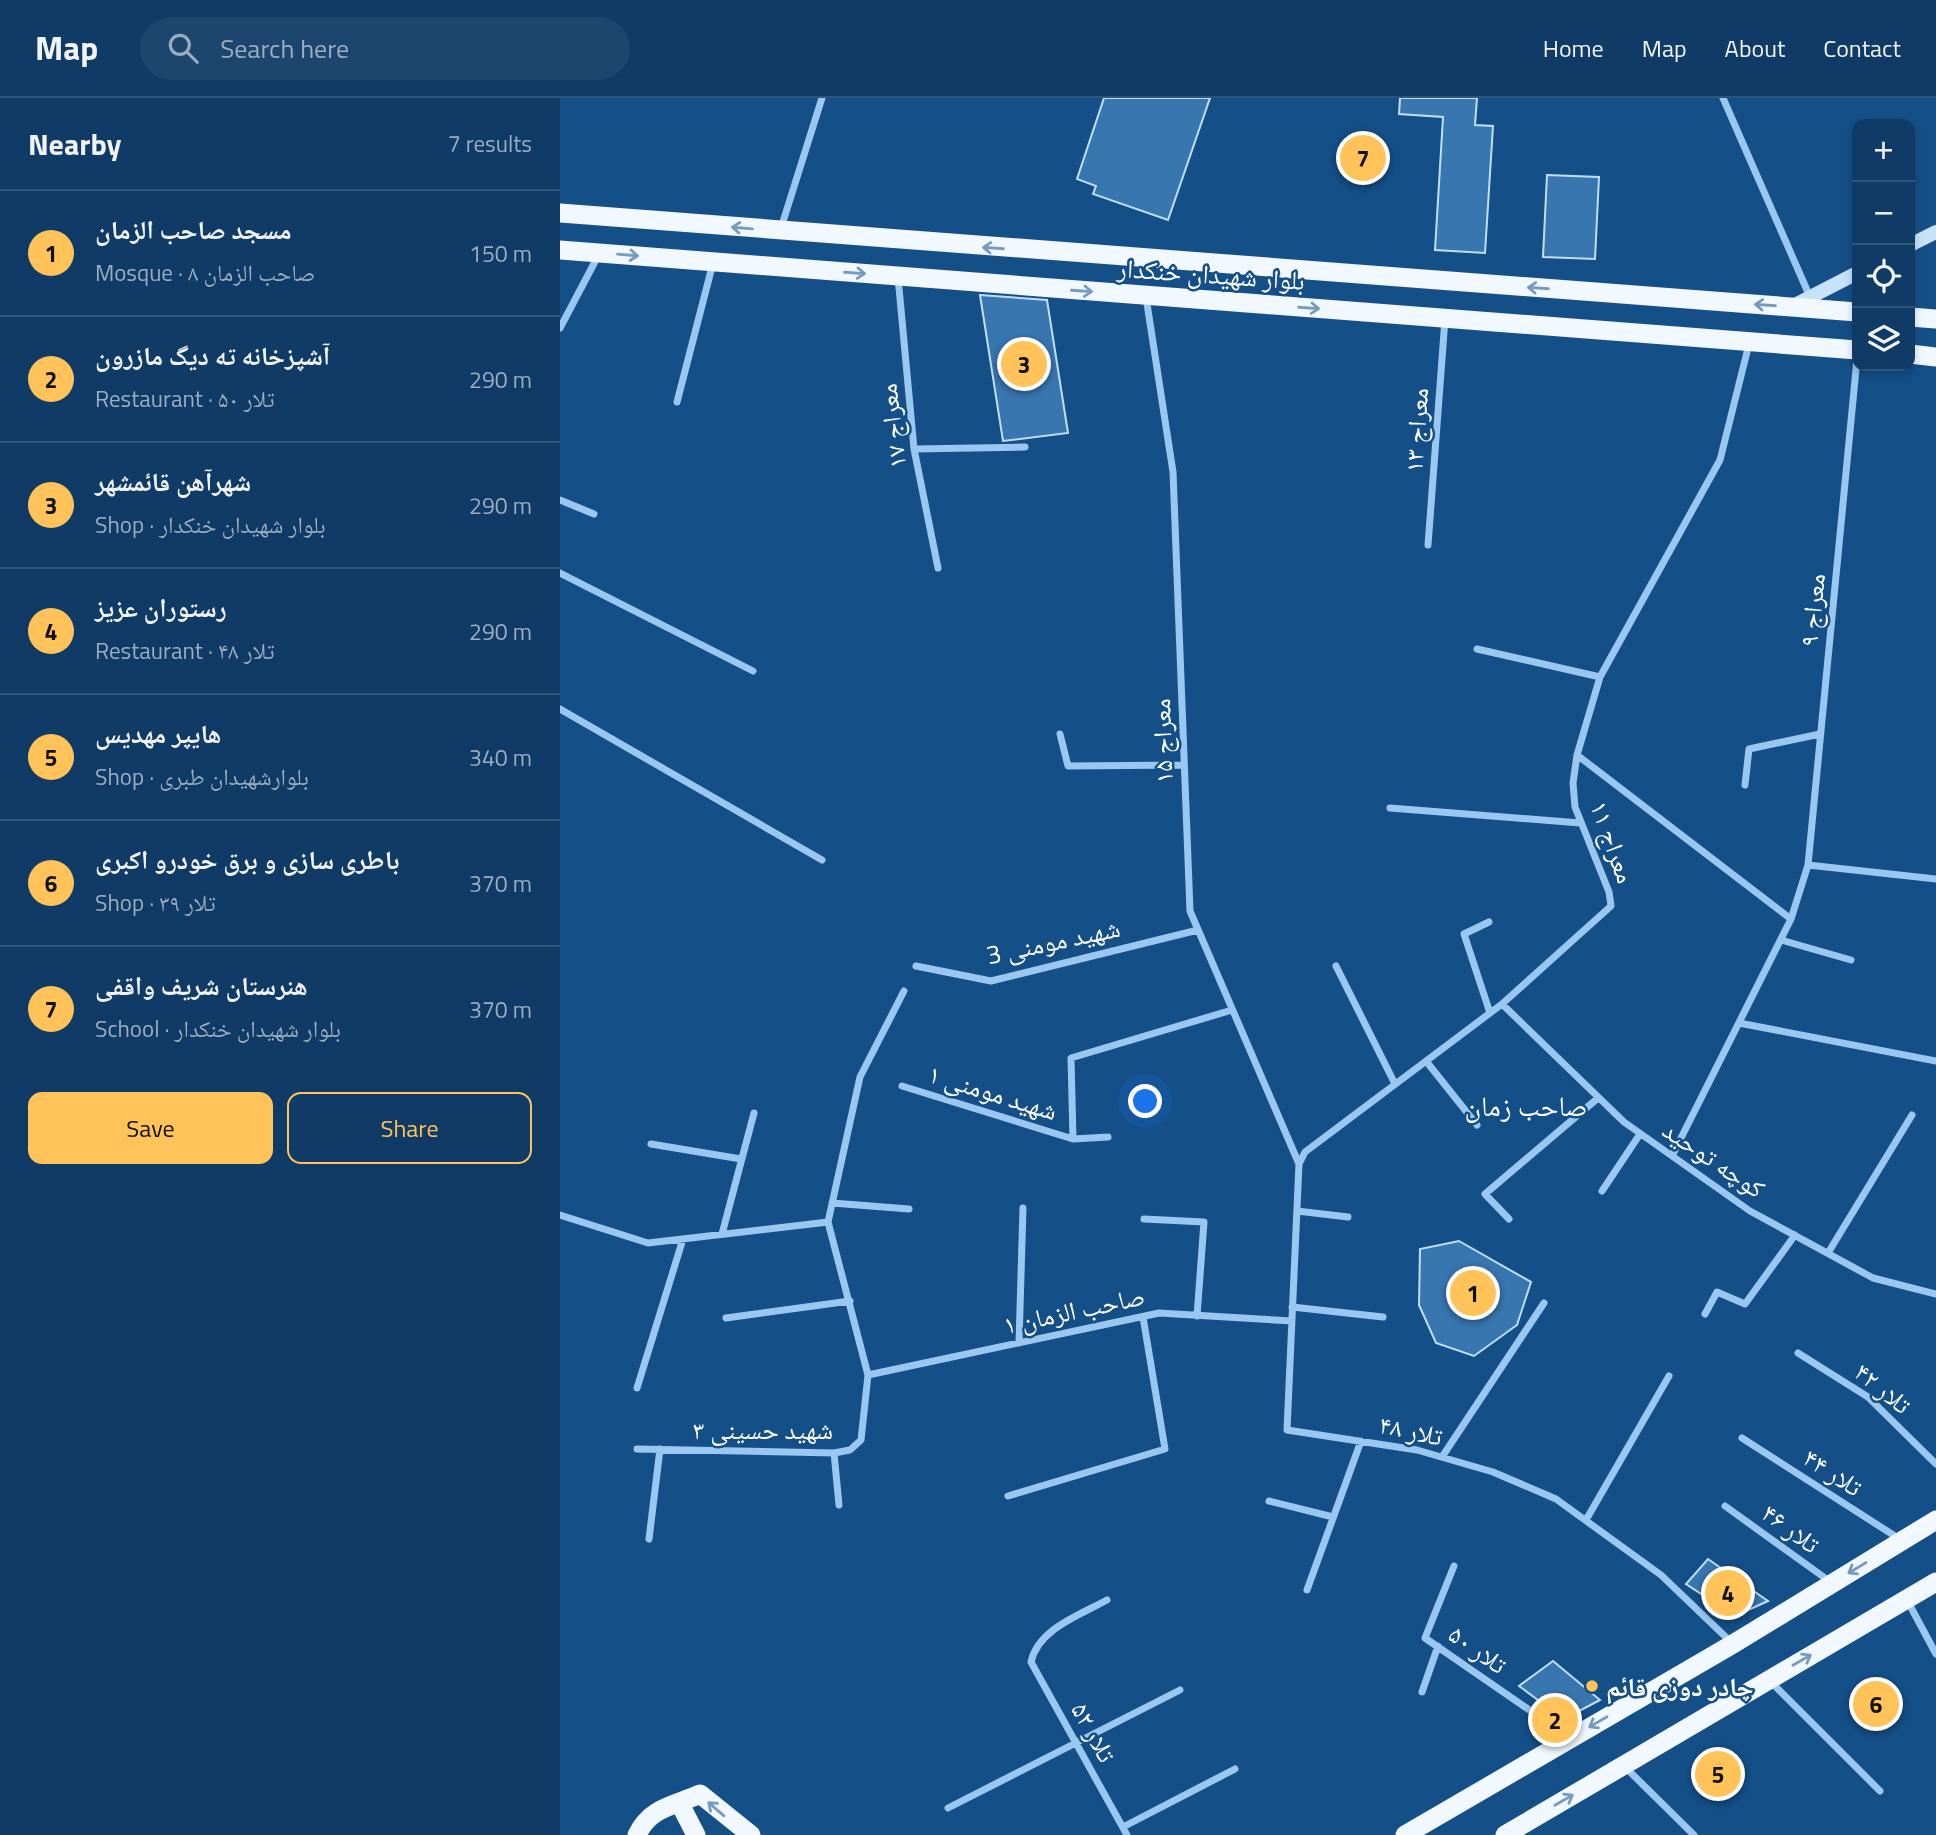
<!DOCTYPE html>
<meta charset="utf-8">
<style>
body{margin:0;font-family:"Titillium Web","Noto Naskh Arabic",sans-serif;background:#1d466f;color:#f1f3f6}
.controls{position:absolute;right:21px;top:21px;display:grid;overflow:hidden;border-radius:14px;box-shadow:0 4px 10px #0003}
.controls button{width:63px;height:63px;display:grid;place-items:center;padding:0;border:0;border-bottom:2px solid #2f557a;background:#0f3b66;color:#f1f3f6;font:35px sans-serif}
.you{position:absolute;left:586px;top:1004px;width:24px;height:24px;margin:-18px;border:5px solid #fff;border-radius:50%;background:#1a73e8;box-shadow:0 0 0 10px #1a73e833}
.badge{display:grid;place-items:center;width:46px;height:46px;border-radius:50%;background:#ffc359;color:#111;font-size:23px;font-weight:700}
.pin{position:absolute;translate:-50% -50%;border:4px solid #fff;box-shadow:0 2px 7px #0006}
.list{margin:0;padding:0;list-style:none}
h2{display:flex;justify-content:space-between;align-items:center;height:91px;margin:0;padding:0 28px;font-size:30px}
h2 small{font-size:23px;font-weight:400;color:#9badbf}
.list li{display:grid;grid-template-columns:46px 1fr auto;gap:21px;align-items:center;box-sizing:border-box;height:126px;padding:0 28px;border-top:2px solid #2f557a}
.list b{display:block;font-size:26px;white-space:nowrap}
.list p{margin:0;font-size:23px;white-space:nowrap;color:#9badbf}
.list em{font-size:23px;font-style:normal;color:#9badbf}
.actions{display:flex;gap:14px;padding:21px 28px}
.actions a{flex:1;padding:16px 0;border:2px solid #ffc359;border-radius:14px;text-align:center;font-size:24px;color:#ffc359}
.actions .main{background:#ffc359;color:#111}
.icon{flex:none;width:38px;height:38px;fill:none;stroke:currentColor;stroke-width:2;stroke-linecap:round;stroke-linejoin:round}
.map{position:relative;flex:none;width:1376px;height:1737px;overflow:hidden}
header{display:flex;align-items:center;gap:42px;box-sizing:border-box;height:98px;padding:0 35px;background:#0f3b66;border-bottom:2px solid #2f557a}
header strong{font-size:33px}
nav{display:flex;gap:38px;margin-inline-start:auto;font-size:24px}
.search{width:490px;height:63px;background:#1d466f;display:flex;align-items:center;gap:18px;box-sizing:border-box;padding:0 24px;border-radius:38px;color:#9badbf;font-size:26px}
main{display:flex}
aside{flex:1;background:#0f3b66}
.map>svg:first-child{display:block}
.building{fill:#3876b0;stroke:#c1dffb;stroke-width:2}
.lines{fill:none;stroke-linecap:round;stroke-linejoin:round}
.minor{stroke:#9ac7ef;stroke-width:7}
.secondary{stroke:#c8e2fa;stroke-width:14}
.trunk{stroke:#f1f8ff;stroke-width:19}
.oneway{stroke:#779bbe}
.poi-dot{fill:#ffc359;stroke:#144f88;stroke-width:2.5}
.labels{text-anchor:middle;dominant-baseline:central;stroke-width:5;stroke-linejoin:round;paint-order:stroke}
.street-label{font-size:26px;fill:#fff;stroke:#144f88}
.poi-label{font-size:26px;font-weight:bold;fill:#fff;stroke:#144f88;text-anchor:start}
.neighbourhood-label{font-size:28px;fill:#fff;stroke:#144f88}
</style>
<header>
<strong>Map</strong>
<div class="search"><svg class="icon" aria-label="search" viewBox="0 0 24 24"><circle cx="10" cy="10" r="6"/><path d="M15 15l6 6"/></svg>Search here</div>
<nav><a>Home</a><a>Map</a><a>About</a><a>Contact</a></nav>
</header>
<main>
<aside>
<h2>Nearby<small>7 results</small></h2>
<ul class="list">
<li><span class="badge">1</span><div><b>مسجد صاحب الزمان</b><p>Mosque · صاحب الزمان ۸</p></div><em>150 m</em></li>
<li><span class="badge">2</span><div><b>آشپزخانه ته دیگ مازرون</b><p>Restaurant · تلار ۵۰</p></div><em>290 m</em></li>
<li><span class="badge">3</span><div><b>شهرآهن قائمشهر</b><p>Shop · بلوار شهیدان خنکدار</p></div><em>290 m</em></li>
<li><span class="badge">4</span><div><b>رستوران عزیز</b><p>Restaurant · تلار ۴۸</p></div><em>290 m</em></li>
<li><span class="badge">5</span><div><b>هایپر مهدیس</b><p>Shop · بلوارشهیدان طبری</p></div><em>340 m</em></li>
<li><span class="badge">6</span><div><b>باطری سازی و برق خودرو اکبری</b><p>Shop · تلار ۳۹</p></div><em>370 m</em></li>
<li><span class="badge">7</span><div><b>هنرستان شریف واقفی</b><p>School · بلوار شهیدان خنکدار</p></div><em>370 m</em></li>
</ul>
<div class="actions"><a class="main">Save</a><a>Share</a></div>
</aside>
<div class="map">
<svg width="1376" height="1737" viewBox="0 0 1376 1737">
<rect width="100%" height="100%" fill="#144f88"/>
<path class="building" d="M 544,0 L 650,0 L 608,122 L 533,96 L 536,88 L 517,81 Z
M 840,0 L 917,0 L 915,27 L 933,28 L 925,155 L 875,152 L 883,19 L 839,16 Z
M 987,77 L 1039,79 L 1035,161 L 983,159 Z
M 420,197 L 487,202 L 508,335 L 443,343 Z
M 899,1143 L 971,1184 L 957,1227 L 914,1258 L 876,1245 L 859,1207 L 860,1151 Z
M 1148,1461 L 1208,1503 L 1175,1518 L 1126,1486 Z
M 993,1563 L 1040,1602 L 1004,1621 L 959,1588 Z"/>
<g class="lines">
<path class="minor" d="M 1163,0 L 1250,199
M 221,130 L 262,0
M 338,179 L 354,351 L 378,470
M 586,199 L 613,374 L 630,813 L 739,1066
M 0,230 L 39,156
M 117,304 L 153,165
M 354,351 L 465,349
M 0,402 L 34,416
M 868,447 L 885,221
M 0,475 L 193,573
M 917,551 L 1040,579
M 0,611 L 262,762
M 500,636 L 508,668 L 624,667
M 1017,657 L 1231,821
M 1185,687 L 1189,651 L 1260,636
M 830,710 L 1020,725
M 1248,767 L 1297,261
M 929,824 L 904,836 L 930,915
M 1221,842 L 1291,862
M 356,868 L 431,883 L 638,832
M 776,868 L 835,986
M 942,906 L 1064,1024 L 1190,1113 L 1313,1180 L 1376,1196
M 1179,925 L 1376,963
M 866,963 L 917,1027
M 342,988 L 513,1041 L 511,960 L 672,912
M 513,1041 L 548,1039
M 91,1046 L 181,1061
M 1112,1058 L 1231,821 L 1248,767 L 1376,781
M 1042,1093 L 1080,1036
M 272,1105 L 349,1111
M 737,1113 L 788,1119
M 0,1117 L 88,1145 L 268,1124
M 584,1121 L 644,1124 L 637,1218
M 949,1121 L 925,1096 L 1038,1000
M 162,1136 L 194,1015
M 1268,1155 L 1352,1017
M 732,1209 L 823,1219
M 1145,1216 L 1157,1194 L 1185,1206 L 1235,1137
M 166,1220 L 290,1203
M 459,1245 L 463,1110
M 1238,1255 L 1308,1299 L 1376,1366
M 308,1277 L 599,1215 L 732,1223
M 77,1290 L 123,1141
M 1182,1340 L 1338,1440
M 77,1351 L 274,1355 L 290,1352 L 301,1342 L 308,1277 L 268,1124 L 300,979 L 344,893
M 274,1355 L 279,1407
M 882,1359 L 984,1205
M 448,1398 L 605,1351 L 583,1219
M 709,1403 L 773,1419
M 1165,1408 L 1272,1485
M 1026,1422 L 1109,1278
M 89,1441 L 100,1351
M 894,1468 L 865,1540 L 1007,1638
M 747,1492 L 801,1343
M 547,1502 C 520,1517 478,1531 471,1564 L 567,1737
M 1347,1502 L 1376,1556
M 1172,1545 L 1101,1477 L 996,1401 L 933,1374 L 857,1352 L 727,1332 L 739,1066 L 745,1054 L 942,906 L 1051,808 L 1049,794 L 1015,709 L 1013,685 L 1017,657 L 1040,579 L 1160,362 L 1189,246
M 1209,1582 L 1320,1693
M 862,1594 L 878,1548
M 1064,1668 L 1134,1737
M 388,1710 L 620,1592
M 563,1729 L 675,1671"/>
<path class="secondary" d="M 1350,147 L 1376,134
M 1233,208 L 1297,175"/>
<path class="trunk" d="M 0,115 L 1297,214
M 0,152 L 1297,252
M 1350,219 L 1376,221
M 1350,256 L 1376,259
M 120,1706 L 136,1737
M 77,1737 C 90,1709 114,1708 140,1696 L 191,1737
M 845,1737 L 1173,1546 L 1376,1422
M 945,1737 L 1376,1484"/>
</g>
<defs><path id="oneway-shaft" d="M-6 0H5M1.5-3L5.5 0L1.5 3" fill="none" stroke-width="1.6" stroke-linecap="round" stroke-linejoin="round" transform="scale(1.75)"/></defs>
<g class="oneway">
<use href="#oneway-shaft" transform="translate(182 130) rotate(-175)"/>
<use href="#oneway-shaft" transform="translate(433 150) rotate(-176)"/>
<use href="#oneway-shaft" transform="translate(68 157) rotate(5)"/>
<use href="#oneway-shaft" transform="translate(295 175) rotate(4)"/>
<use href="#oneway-shaft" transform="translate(978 190) rotate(-176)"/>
<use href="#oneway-shaft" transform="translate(522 193) rotate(4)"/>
<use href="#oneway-shaft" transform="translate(1205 207) rotate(-176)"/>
<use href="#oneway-shaft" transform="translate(749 210) rotate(4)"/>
<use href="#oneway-shaft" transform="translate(1297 1470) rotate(149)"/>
<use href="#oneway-shaft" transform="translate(1242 1562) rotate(-30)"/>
<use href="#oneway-shaft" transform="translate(1038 1624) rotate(150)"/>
<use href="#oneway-shaft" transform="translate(1004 1702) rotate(-30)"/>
<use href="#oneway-shaft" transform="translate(156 1711) rotate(-139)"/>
</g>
<circle class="poi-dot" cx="1032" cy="1588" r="7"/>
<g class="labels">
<g class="street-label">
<text transform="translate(651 176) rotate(4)">بلوار شهیدان خنکدار</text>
<text transform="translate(332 328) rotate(-97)">معراج ۱۷</text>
<text transform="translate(856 332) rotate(-86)">معراج ۱۳</text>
<text transform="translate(1252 512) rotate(-84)">معراج ۹</text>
<text transform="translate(602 643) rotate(-92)">معراج ۱۵</text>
<text transform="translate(1053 744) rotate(70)">معراج ۱۱</text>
<text transform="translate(493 843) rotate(-12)">شهید مومنی 3</text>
<text transform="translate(433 994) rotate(17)">شهید مومنی ۱</text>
<text transform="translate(1154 1061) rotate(34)">کوچه توحید</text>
<text transform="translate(514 1212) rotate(-12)">صاحب الزمان ۱</text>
<text transform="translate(1323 1290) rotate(39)">تلار ۴۲</text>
<text x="203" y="1331">شهید حسینی ۳</text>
<text transform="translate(851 1332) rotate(12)">تلار ۴۸</text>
<text transform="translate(1273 1374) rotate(33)">تلار ۴۴</text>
<text transform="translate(1231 1430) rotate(36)">تلار ۴۶</text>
<text transform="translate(918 1551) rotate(35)">تلار ۵۰</text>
<text transform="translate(534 1634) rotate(61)">تلار ۵۲</text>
</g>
<g class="poi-label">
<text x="1046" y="1588">چادر دوزی قائم</text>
</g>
<g class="neighbourhood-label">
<text x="966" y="1007">صاحب زمان</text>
</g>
</g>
</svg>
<div class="controls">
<button>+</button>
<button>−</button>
<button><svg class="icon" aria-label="locate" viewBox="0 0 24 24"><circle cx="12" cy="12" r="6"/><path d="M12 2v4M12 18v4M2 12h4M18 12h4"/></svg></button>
<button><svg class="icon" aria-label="layers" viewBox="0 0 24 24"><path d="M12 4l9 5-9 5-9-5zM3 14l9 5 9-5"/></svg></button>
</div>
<div class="you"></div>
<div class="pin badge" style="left:913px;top:1195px">1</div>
<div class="pin badge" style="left:995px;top:1622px">2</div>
<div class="pin badge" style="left:464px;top:266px">3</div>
<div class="pin badge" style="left:1168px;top:1495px">4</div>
<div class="pin badge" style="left:1158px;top:1676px">5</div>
<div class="pin badge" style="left:1316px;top:1606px">6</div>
<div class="pin badge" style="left:803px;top:60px">7</div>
</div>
</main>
